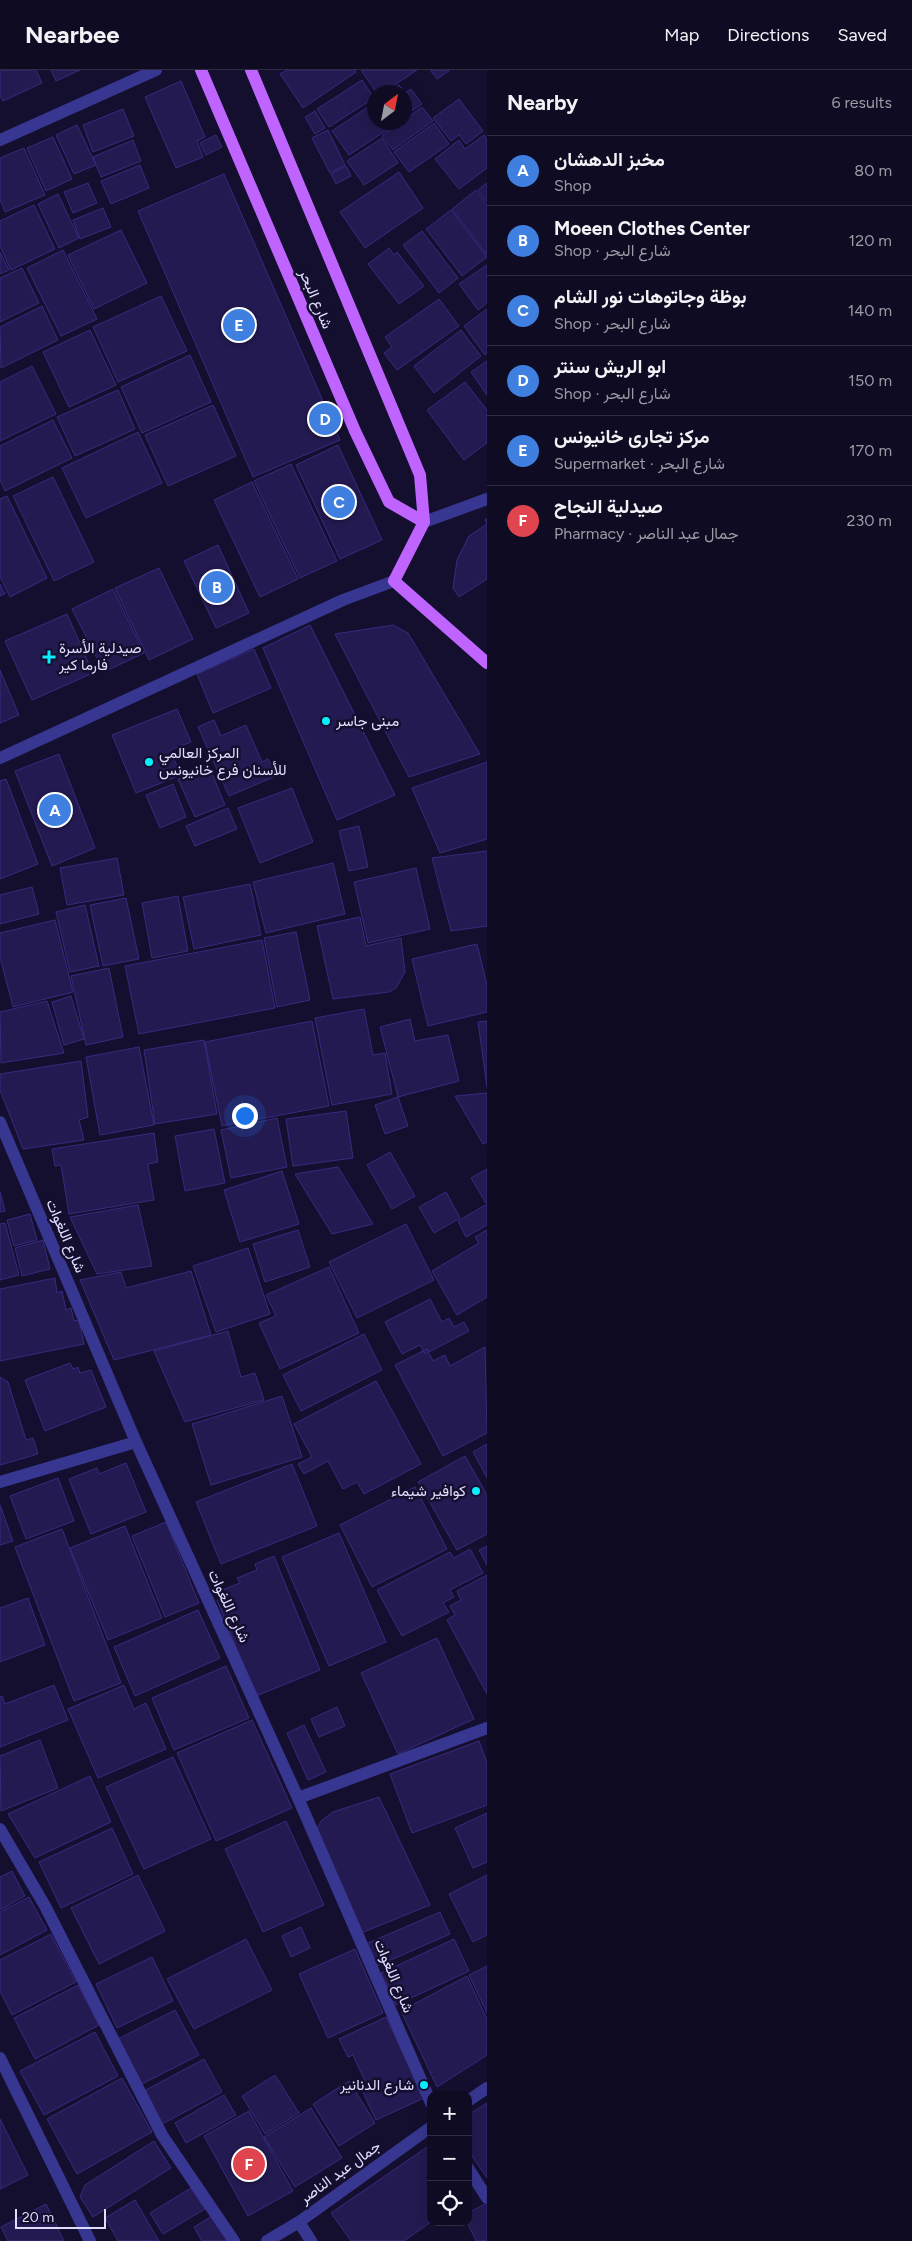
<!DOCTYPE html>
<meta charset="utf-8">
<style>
body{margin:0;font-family:Figtree,Vazirmatn,sans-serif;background:#18142a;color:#f1f3f6}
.controls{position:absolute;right:15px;bottom:15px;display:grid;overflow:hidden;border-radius:10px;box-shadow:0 5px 20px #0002}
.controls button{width:45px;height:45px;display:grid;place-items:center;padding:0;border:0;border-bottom:1px solid #2f2b40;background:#0f0b22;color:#f1f3f6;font:25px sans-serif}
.compass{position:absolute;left:367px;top:15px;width:45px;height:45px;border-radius:50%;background:#0f0b22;box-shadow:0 5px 20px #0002;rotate:32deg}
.scale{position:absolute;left:15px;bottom:12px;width:91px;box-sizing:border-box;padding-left:5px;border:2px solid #e0ddff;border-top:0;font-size:14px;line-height:18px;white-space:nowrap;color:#e0ddff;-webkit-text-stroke:4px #140f2e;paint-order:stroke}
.you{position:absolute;left:244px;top:1045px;width:18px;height:18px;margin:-12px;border:4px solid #fff;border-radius:50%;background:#1a73e8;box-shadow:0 0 0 8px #1a73e833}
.badge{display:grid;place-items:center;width:32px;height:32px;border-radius:50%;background:#09eeff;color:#fff;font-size:16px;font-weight:700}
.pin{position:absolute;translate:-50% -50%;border:2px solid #fff;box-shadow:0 1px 5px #0006}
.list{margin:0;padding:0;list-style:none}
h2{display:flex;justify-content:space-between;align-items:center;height:65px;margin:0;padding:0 20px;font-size:21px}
h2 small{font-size:16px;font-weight:400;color:#9b9ba5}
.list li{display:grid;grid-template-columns:32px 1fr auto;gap:15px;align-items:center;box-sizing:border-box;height:70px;padding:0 20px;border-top:1px solid #2f2b40}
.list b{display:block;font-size:19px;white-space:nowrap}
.list p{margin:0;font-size:16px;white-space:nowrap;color:#9b9ba5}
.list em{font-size:16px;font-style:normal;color:#9b9ba5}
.icon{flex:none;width:28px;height:28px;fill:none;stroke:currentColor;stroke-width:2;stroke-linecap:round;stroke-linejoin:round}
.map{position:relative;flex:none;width:487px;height:2171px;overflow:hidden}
header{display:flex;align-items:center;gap:30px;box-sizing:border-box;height:70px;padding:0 25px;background:#0f0b22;border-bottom:1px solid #2f2b40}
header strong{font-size:24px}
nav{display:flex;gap:28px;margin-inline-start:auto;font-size:18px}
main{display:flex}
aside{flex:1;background:#0f0b22}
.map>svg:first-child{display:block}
.building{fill:#231a51;stroke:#382a7f}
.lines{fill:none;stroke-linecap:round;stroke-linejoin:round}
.minor{stroke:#373791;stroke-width:12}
.major{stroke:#c064ff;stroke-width:12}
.poi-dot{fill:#09eeff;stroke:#140f2e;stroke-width:2}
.labels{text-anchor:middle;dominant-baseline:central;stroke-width:5;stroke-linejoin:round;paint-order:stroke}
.street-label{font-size:15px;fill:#e0ddff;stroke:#140f2e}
.poi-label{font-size:15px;fill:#e0ddff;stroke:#140f2e;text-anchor:start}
</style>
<header>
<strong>Nearbee</strong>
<nav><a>Map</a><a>Directions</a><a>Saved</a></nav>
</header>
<main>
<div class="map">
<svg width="487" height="2171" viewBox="0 0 487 2171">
<rect width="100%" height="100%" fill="#140f2e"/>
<path class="building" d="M 0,0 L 36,0 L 42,13 L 3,31 L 0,25 Z
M 51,0 L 80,0 L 56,11 Z
M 287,0 L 355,0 L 356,2 L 303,38 L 280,4 Z
M 361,0 L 417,0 L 384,22 L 376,22 Z
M 430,0 L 450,0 L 437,9 Z
M 362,10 L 374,28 L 329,57 L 317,39 Z
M 181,11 L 205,67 L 197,71 L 203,87 L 176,98 L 145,27 Z
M 399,15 L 405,23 L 411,19 L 422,34 L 404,46 L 404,22 L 389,22 Z
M 459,29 L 483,61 L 466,74 L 459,65 L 451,71 L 433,48 Z
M 374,33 L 374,52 L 396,54 L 349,85 L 332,61 Z
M 422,37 L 433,51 L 393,80 L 382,66 L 400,52 L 404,52 L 404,50 Z
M 123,39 L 134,66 L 93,82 L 83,55 Z
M 315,41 L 325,58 L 315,64 L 305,47 Z
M 434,53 L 449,74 L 409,102 L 394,82 Z
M 77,55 L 96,95 L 74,104 L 56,65 Z
M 328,60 L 345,95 L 330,103 L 312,68 Z
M 216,65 L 222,77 L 206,85 L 200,73 Z
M 484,65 L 487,70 L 487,98 L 459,119 L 435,89 L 459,70 L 465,79 Z
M 53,67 L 72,109 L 46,121 L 27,78 Z
M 382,68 L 398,93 L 364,115 L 347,91 Z
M 133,70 L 141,91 L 101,107 L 93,87 Z
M 24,78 L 45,125 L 5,142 L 0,130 L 0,88 Z
M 140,95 L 149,118 L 111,134 L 101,111 Z
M 346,96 L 351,106 L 336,114 L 331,104 Z
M 399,102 L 423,138 L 365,178 L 340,142 Z
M 224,104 L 340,370 L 253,407 L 138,141 Z
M 88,113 L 97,133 L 73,143 L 64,122 Z
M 487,113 L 487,132 L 478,120 Z
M 476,120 L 487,135 L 487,185 L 452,139 Z
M 58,124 L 79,168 L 59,178 L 38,134 Z
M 34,135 L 55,179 L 11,200 L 0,176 L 0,151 Z
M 103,138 L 111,157 L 80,169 L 73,150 Z
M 451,140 L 487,187 L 462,206 L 426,159 Z
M 121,160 L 147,213 L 94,239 L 68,185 Z
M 422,161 L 458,208 L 439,223 L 403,175 Z
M 389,178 L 394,185 L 397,182 L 424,216 L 399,234 L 368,194 Z
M 63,180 L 97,249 L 61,266 L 27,198 Z
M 0,182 L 9,200 L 0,204 Z
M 487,195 L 487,233 L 478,240 L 459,214 Z
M 22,198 L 39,233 L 0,252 L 0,208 Z
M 161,226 L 187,281 L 118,312 L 93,257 Z
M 439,229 L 459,256 L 397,300 L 384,283 L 392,277 L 385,267 Z
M 42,236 L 58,270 L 1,298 L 0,257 Z
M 487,239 L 487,283 L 485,285 L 464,256 Z
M 90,260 L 116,315 L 69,337 L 43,282 Z
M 461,260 L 481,286 L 434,323 L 414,296 Z
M 190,285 L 211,332 L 142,363 L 121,317 Z
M 487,291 L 487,325 L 471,302 Z
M 32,296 L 56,344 L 0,371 L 0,312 Z
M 465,312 L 487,340 L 487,373 L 464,390 L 427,340 Z
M 118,320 L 135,359 L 75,386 L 57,347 Z
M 213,335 L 236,386 L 168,416 L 145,365 Z
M 53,350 L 72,388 L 5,421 L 0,410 L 0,376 Z
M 138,362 L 162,413 L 86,448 L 62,398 Z
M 338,375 L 382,470 L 340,489 L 296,395 Z
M 291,394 L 337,491 L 300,508 L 254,411 Z
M 53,407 L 94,492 L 54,511 L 13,426 Z
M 252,412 L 298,509 L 260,527 L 214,430 Z
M 7,426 L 47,508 L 10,527 L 0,507 L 0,429 Z
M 487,448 L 487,509 L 459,527 L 453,518 L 457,490 L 469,466 L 487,454 L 485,450 Z
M 218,475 L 249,543 L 216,558 L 184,491 Z
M 159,498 L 193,569 L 149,590 L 115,518 Z
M 0,514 L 5,524 L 0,526 Z
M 113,519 L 144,583 L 104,602 L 72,539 Z
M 67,544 L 93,603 L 32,630 L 5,571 Z
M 310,555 L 395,725 L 337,750 L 263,578 Z
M 393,555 L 408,563 L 480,684 L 409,707 L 335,564 Z
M 254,579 L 271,618 L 213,643 L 197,604 Z
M 0,600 L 19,645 L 0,653 Z
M 177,639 L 191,672 L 170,680 L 181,705 L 136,723 L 112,665 Z
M 214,650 L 221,666 L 246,655 L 262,692 L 268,689 L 276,706 L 229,726 L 198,657 Z
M 59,684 L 95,778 L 52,796 L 15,701 Z
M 487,692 L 487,769 L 440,783 L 412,718 Z
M 209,696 L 225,735 L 195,747 L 178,709 Z
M 6,709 L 38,794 L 0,809 L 0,711 Z
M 173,714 L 186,747 L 160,758 L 146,725 Z
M 292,718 L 313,772 L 260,793 L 238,738 Z
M 228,738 L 237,759 L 195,776 L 186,756 Z
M 359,756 L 368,797 L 349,801 L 339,761 Z
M 487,781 L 487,856 L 451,861 L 432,788 Z
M 117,788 L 124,825 L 67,835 L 60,798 Z
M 333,793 L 345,844 L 266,863 L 253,812 Z
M 416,798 L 430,859 L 368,873 L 354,812 Z
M 250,814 L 261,865 L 194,879 L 183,827 Z
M 32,817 L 39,844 L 0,854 L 0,825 Z
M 178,826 L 188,881 L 152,888 L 142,833 Z
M 126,828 L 139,889 L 103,896 L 90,835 Z
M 85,835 L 99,896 L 70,902 L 56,842 Z
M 360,847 L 366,876 L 401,868 L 405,902 L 396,918 L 389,922 L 333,929 L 317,856 Z
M 55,850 L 73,922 L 13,937 L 0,887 L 0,863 Z
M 296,862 L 310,930 L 277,937 L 264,868 Z
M 262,870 L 275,938 L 139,964 L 125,896 Z
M 477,874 L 487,915 L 487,942 L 428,956 L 412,889 Z
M 109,898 L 123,967 L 86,975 L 71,906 Z
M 71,926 L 84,969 L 64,975 L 52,932 Z
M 47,931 L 64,983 L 1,993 L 0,942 Z
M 364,939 L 373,985 L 385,983 L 392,1024 L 332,1035 L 315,948 Z
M 410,949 L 415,971 L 448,965 L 459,1011 L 398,1027 L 380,957 Z
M 312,951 L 329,1036 L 222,1056 L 205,972 Z
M 487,951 L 487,1017 L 478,952 Z
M 204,970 L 217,1044 L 155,1054 L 144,980 Z
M 139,977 L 154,1055 L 100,1065 L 86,987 Z
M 81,991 L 88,1047 L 79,1050 L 84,1070 L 23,1079 L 0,1020 L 0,1004 Z
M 487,1023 L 487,1072 L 483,1074 L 455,1026 Z
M 398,1027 L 408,1056 L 385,1064 L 375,1035 Z
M 346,1041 L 353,1088 L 293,1096 L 286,1049 Z
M 277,1048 L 287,1097 L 231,1108 L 221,1060 Z
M 214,1059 L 225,1113 L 185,1121 L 175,1066 Z
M 154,1063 L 158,1092 L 148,1094 L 154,1130 L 69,1144 L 61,1095 L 55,1096 L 52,1079 Z
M 390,1082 L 415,1126 L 392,1139 L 367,1095 Z
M 338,1097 L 373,1154 L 332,1164 L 295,1104 Z
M 487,1099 L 487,1133 L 486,1133 L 471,1108 Z
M 282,1101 L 299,1154 L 240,1172 L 224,1120 Z
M 0,1122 L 5,1141 L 0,1142 Z
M 446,1122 L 460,1148 L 434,1163 L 419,1137 Z
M 487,1134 L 487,1155 L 466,1167 L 458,1151 Z
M 138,1135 L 152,1196 L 97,1204 L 70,1147 Z
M 30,1144 L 37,1170 L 14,1176 L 7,1150 Z
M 5,1153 L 19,1205 L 0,1210 L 0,1154 Z
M 406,1154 L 434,1210 L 357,1248 L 329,1192 Z
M 298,1160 L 310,1197 L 265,1212 L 253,1174 Z
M 487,1160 L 487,1227 L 457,1245 L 432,1201 L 479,1173 L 475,1167 Z
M 43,1170 L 50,1199 L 22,1206 L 15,1178 Z
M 248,1178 L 270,1244 L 216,1262 L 193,1196 Z
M 329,1197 L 359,1263 L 280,1299 L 259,1253 L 276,1246 L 266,1225 Z
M 191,1201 L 211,1265 L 114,1290 L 80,1210 L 121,1202 L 126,1218 Z
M 55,1208 L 57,1223 L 62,1221 L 66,1240 L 71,1238 L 74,1251 L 79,1250 L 84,1274 L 0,1291 L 0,1219 Z
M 430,1229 L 442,1252 L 449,1248 L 454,1257 L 464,1252 L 469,1261 L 425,1284 L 420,1275 L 402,1284 L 385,1252 Z
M 228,1261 L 241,1307 L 255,1303 L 264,1330 L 185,1352 L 154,1281 Z
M 364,1264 L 382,1300 L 301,1341 L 283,1305 Z
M 485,1277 L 487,1363 L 443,1386 L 395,1295 L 427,1279 L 433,1291 L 445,1285 L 450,1296 Z
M 70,1293 L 73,1299 L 78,1297 L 80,1303 L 91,1300 L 106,1337 L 45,1361 L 25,1310 Z
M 0,1307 L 8,1312 L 26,1370 L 33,1368 L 38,1384 L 0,1395 Z
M 376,1311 L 421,1394 L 364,1424 L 357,1412 L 343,1419 L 328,1391 L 304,1404 L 298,1394 L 312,1387 L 294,1354 Z
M 282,1326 L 302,1387 L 211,1415 L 192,1354 Z
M 487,1374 L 487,1408 L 473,1382 Z
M 465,1386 L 487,1425 L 487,1464 L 457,1480 L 418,1412 Z
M 126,1393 L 146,1442 L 91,1464 L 69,1409 L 97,1398 L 99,1404 Z
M 292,1394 L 317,1456 L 221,1494 L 196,1432 Z
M 58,1408 L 74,1451 L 26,1469 L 10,1426 Z
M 415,1417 L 447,1479 L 372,1517 L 340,1455 Z
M 0,1435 L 13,1471 L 0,1475 Z
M 166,1452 L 199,1533 L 165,1547 L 132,1466 Z
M 125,1456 L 162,1548 L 108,1570 L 70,1478 Z
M 62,1459 L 121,1613 L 74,1631 L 15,1477 Z
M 339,1463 L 386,1572 L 329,1596 L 282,1487 Z
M 487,1476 L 487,1495 L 479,1480 Z
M 470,1479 L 483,1503 L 450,1520 L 454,1527 L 443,1533 L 449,1542 L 402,1566 L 377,1520 L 450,1482 L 454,1488 Z
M 274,1486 L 320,1600 L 256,1626 L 217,1530 L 223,1528 L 220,1521 L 240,1513 L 237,1508 L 257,1500 L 255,1494 Z
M 487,1505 L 487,1624 L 447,1550 L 455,1545 L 450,1536 L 461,1530 L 457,1521 Z
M 28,1528 L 45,1575 L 0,1592 L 0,1538 Z
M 198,1540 L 220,1588 L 135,1626 L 114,1577 Z
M 437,1568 L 474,1649 L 398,1684 L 361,1603 Z
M 226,1596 L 249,1648 L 174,1680 L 152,1628 Z
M 54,1615 L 68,1650 L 0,1677 L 0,1627 L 2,1626 L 5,1634 Z
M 124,1615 L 134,1639 L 146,1633 L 166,1679 L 98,1708 L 68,1639 Z
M 337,1637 L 345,1656 L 319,1667 L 311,1649 Z
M 252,1650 L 292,1738 L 216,1771 L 177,1683 Z
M 304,1655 L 326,1702 L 308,1710 L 287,1663 Z
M 40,1670 L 58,1718 L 1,1741 L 0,1686 Z
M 479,1671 L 487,1693 L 487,1735 L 412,1763 L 390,1704 Z
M 173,1687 L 211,1769 L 144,1799 L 106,1717 Z
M 90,1706 L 111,1752 L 35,1788 L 8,1744 Z
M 379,1727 L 430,1835 L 361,1863 L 316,1761 L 321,1751 L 333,1742 Z
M 487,1743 L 487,1792 L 473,1798 L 455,1758 Z
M 286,1751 L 324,1835 L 263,1862 L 225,1779 Z
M 112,1758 L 133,1804 L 61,1838 L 39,1792 Z
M 12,1801 L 25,1826 L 0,1840 L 0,1807 Z
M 138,1805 L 165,1861 L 99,1894 L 71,1838 Z
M 487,1805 L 487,1865 L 473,1872 L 449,1824 Z
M 29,1827 L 47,1860 L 0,1885 L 0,1842 Z
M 440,1842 L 450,1864 L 377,1896 L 366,1874 Z
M 301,1857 L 310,1878 L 291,1887 L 282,1866 Z
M 51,1864 L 76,1912 L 12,1945 L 0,1921 L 0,1890 Z
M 246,1869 L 272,1920 L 194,1959 L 167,1909 Z
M 454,1869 L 469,1901 L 396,1935 L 381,1903 Z
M 355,1879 L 383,1943 L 328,1968 L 299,1904 Z
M 152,1887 L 173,1931 L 117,1958 L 96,1914 Z
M 487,1896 L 487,1943 L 469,1905 Z
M 467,1906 L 487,1949 L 487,1985 L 437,2017 L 401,1941 Z
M 78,1915 L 99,1955 L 35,1989 L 14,1948 Z
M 175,1940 L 199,1985 L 142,2014 L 118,1969 Z
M 386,1947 L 424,2028 L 376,2050 L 362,2020 L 368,2018 L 353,1985 L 348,1987 L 339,1969 Z
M 95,1962 L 118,2006 L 44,2045 L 20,2001 Z
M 204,1989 L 222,2022 L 162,2054 L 144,2021 Z
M 275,2005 L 299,2043 L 265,2064 L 242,2026 Z
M 122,2008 L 152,2062 L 77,2104 L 47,2049 Z
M 349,2011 L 375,2053 L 339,2076 L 313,2034 Z
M 224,2025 L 236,2045 L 186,2073 L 175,2053 Z
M 487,2033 L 487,2108 L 468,2080 L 468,2045 Z
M 311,2038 L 342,2088 L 295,2117 L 264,2067 Z
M 249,2041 L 293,2121 L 248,2146 L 204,2066 Z
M 0,2049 L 28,2105 L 0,2119 Z
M 154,2071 L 171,2098 L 93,2147 L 80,2127 L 85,2115 Z
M 430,2075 L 431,2152 L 404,2171 L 351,2171 L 331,2143 Z
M 191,2118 L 205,2139 L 163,2164 L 150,2143 Z
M 135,2130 L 159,2171 L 118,2171 L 105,2148 Z
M 487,2133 L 487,2171 L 476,2171 L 467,2152 L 468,2143 Z
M 46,2134 L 64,2171 L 8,2171 L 1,2157 Z
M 217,2143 L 228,2171 L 202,2171 L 194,2157 Z"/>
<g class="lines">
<path class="minor" d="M 0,70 L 156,0
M 424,452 L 487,429
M 0,688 L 343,530 L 394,511
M 0,1052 L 136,1372 L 298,1728 L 431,2033
M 0,1412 L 136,1372
M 298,1728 L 487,1658
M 0,1759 L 45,1836 L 162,2065 L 234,2171
M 0,1988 L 90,2171
M 468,2031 L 487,2018
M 468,2098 L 487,2128
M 299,2152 L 311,2171
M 267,2171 L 299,2152 L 431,2057"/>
<path class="major" d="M 201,0 L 355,361 L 389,432 L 424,452
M 251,0 L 420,405 L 424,452 L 394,511 L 487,593"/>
</g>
<g class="poi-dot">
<path d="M46.5 579.5h5v5h5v5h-5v5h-5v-5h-5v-5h5z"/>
<circle cx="326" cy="651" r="5"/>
<circle cx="149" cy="692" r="5"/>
<circle cx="476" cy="1421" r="5"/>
<circle cx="424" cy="2015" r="5"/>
</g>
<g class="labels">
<g class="street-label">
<text transform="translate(316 229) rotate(67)">شارع البحر</text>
<text transform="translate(66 1166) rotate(67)">شارع اللغوات</text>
<text transform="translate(229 1536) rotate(65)">شارع اللغوات</text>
<text transform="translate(394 1906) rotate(67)">شارع اللغوات</text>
<text transform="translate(340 2102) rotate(-36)">جمال عبد الناصر</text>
</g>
<g class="poi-label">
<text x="59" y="578">صيدلية الأسرة<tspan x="59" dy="17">فارما كير</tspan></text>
<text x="336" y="651">مبنى جاسر</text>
<text x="159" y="683">المركز العالمي<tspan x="159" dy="17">للأسنان فرع خانيونس</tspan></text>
<text x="466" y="1421" text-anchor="end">كوافير شيماء</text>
<text x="414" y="2015" text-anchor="end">شارع الدنانير</text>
</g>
</g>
</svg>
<div class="controls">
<button>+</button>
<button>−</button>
<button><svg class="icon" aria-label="locate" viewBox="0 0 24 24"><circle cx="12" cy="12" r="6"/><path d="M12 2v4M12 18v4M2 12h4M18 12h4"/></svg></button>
</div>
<svg class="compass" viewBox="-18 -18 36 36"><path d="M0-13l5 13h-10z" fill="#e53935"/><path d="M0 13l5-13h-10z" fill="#9b9ba5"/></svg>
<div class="scale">20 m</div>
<div class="you"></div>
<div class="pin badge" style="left:55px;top:740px;background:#3f7fe0">A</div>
<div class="pin badge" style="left:217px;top:517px;background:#3f7fe0">B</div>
<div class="pin badge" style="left:339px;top:432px;background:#3f7fe0">C</div>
<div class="pin badge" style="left:325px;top:349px;background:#3f7fe0">D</div>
<div class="pin badge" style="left:239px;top:255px;background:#3f7fe0">E</div>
<div class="pin badge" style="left:249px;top:2094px;background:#e0444e">F</div>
</div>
<aside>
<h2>Nearby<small>6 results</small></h2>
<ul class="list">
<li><span class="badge" style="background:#3f7fe0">A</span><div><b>مخبز الدهشان</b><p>Shop</p></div><em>80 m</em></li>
<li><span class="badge" style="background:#3f7fe0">B</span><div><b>Moeen Clothes Center</b><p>Shop · شارع البحر</p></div><em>120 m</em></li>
<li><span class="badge" style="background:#3f7fe0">C</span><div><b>بوظة وجاتوهات نور الشام</b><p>Shop · شارع البحر</p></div><em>140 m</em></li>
<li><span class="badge" style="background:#3f7fe0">D</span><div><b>ابو الريش سنتر</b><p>Shop · شارع البحر</p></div><em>150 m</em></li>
<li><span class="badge" style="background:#3f7fe0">E</span><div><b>مركز تجارى خانيونس</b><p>Supermarket · شارع البحر</p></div><em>170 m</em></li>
<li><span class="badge" style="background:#e0444e">F</span><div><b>صيدلية النجاح</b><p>Pharmacy · جمال عبد الناصر</p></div><em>230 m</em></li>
</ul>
</aside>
</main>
